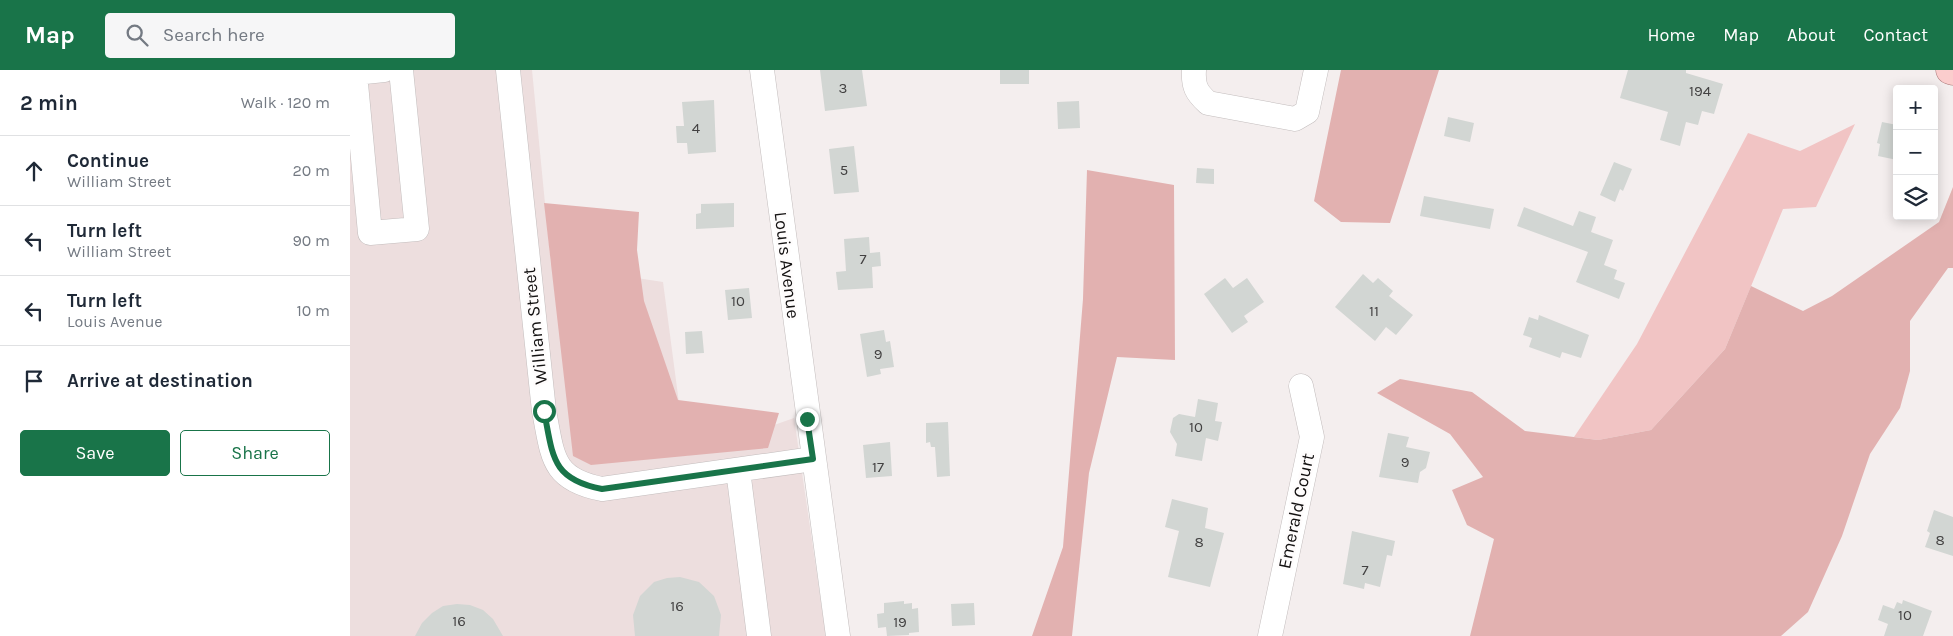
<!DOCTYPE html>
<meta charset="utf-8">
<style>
body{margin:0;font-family:Karla,sans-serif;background:#f6f6f7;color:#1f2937}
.controls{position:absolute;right:15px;top:15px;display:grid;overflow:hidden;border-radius:5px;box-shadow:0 2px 12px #0003}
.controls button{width:45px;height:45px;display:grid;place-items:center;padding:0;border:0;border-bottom:1px solid #e0e1e3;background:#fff;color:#1f2937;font:25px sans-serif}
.stop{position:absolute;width:15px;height:15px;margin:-11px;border:4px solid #197449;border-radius:50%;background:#fff}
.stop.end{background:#197449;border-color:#fff;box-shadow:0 1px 5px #0008}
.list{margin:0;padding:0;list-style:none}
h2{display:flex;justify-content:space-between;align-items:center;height:65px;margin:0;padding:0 20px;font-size:21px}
h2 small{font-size:16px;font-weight:400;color:#747a83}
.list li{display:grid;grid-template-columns:32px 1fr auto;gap:15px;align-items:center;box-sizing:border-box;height:70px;padding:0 20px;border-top:1px solid #e0e1e3}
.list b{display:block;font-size:19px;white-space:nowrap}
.list p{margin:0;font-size:16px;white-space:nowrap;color:#747a83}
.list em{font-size:16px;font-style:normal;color:#747a83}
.actions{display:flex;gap:10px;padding:15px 20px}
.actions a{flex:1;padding:11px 0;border:1px solid #197449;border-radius:5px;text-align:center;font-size:18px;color:#197449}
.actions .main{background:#197449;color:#fff}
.icon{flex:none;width:28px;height:28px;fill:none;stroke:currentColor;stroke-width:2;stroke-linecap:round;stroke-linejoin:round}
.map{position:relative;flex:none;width:1603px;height:566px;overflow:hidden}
header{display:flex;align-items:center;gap:30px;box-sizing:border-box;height:70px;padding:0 25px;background:#197449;color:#fff}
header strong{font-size:24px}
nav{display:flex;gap:28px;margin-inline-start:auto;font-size:18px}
.search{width:350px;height:45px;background:#f6f6f7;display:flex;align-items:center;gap:12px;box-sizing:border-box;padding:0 18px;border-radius:5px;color:#747a83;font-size:19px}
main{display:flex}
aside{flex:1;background:#fff}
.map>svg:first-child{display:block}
.built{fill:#eddede}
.green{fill:#f1c4c4}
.forest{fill:#e2b1b0}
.building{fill:#d2d6d3}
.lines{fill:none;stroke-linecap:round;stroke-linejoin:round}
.minor-casing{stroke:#c3bdbd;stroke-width:25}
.major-casing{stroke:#a87576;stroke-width:29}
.minor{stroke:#fff;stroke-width:24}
.major{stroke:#fbcdcd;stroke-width:28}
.route{stroke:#197449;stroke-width:6}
.labels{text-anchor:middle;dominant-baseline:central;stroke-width:5;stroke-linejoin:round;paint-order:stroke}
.number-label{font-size:15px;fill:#434242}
.street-label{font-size:18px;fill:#131111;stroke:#fefcfc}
</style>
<header>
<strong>Map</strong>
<div class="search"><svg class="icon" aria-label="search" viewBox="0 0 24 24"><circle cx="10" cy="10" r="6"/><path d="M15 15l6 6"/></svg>Search here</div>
<nav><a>Home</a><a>Map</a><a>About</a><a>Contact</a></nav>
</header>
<main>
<aside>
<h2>2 min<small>Walk · 120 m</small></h2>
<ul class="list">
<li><svg class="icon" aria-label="ahead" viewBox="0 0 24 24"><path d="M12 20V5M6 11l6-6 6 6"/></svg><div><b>Continue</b><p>William Street</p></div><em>20 m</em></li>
<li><svg class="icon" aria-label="left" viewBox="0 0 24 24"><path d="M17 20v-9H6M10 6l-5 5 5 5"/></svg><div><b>Turn left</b><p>William Street</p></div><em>90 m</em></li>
<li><svg class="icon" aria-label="left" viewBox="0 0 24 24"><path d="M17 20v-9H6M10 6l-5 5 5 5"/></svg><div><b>Turn left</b><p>Louis Avenue</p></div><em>10 m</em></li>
<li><svg class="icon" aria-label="arrive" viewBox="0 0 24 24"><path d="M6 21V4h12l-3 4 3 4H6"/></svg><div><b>Arrive at destination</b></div></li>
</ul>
<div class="actions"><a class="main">Save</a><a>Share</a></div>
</aside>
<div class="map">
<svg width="1603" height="566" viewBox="0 0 1603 566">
<rect width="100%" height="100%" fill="#f4eeee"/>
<path class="built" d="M 0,0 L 182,0 L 201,195 L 313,212 L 336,386 L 444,348 L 476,566 L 0,566 Z"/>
<path class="green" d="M 1505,54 L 1466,137 L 1433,139 L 1375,279 L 1301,360 L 1248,370 L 1224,367 L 1287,274 L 1398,63 L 1450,81 Z"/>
<path class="forest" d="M 991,0 L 1089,0 L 1040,153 L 991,152 L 964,131 Z
M 737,100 L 824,115 L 825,290 L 767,287 L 739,403 L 722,566 L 682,566 L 713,477 L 733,229 Z
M 1603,117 L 1603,198 L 1598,198 L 1560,251 L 1560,301 L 1550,338 L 1520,384 L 1492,466 L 1458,542 L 1431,566 L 1120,566 L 1144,469 L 1117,455 L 1102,420 L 1133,407 L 1100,364 L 1027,323 L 1050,309 L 1122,322 L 1175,361 L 1248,370 L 1301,360 L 1375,279 L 1401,216 L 1453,241 L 1482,226 L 1589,152 Z
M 194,133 L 289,142 L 287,180 L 294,231 L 328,330 L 429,343 L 418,378 L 241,395 L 223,386 Z"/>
<path class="building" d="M 470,0 L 512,0 L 517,36 L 475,41 Z
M 650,0 L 679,0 L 679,14 L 650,14 Z
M 1278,0 L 1336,0 L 1336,3 L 1373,14 L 1364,44 L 1352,41 L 1348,55 L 1336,52 L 1330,76 L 1310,70 L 1318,42 L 1270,28 Z
M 364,30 L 366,82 L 338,84 L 337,73 L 327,73 L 326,56 L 334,56 L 332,32 Z
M 729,31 L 730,58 L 708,59 L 707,32 Z
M 1098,47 L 1124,53 L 1120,72 L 1094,66 Z
M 1532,52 L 1547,55 L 1547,90 L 1528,86 L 1530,74 L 1527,73 Z
M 504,76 L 509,122 L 484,124 L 479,79 Z
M 1264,92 L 1282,99 L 1273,121 L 1270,119 L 1265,132 L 1250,125 Z
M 847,98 L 864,99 L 864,114 L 846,113 Z
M 1074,126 L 1144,139 L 1140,159 L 1070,146 Z
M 384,133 L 384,157 L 346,159 L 346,144 L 351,143 L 351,134 Z
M 1174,137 L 1223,156 L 1229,141 L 1246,147 L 1241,162 L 1263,170 L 1254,195 L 1267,200 L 1264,209 L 1275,213 L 1269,229 L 1226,212 L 1238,182 L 1167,156 Z
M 519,167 L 520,183 L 530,182 L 531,196 L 522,197 L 523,218 L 488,220 L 486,202 L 496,201 L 494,169 Z
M 1013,204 L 1023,213 L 1028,208 L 1043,221 L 1039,226 L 1063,245 L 1046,265 L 1036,257 L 1025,271 L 985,237 Z
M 875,208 L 883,218 L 897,208 L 914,232 L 894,246 L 898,252 L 882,263 L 854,224 Z
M 399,218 L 402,248 L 378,250 L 375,220 Z
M 1189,245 L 1239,265 L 1231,288 L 1212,282 L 1210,288 L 1179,277 L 1182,268 L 1173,265 L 1179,247 L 1188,250 Z
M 534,260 L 536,272 L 540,271 L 544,297 L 530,299 L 531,304 L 517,307 L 510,264 Z
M 352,261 L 354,283 L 336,284 L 335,262 Z
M 848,329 L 868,333 L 865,351 L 872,352 L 868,371 L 856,368 L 852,391 L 825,386 L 827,374 L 820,362 L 823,348 L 829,344 L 845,347 Z
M 598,352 L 600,406 L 587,407 L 585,377 L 581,377 L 580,372 L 576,373 L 576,353 Z
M 1038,363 L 1059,367 L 1056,377 L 1080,382 L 1076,398 L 1070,402 L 1068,413 L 1029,407 Z
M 540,372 L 542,406 L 516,408 L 513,375 Z
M 822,429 L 858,438 L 855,458 L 874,463 L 860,517 L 818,507 L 829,461 L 815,457 Z
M 1584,440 L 1603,447 L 1603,486 L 1575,477 L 1580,463 L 1577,461 Z
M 1002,461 L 1045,471 L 1042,486 L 1037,485 L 1030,517 L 1015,513 L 1014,519 L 993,514 Z
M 330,507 L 349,512 L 364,526 L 371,545 L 369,566 L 285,566 L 283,545 L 290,526 L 304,512 L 317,508 Z
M 1553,530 L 1582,541 L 1573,566 L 1534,566 L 1538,554 L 1528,550 L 1533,535 L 1544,539 L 1547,532 L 1552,534 Z
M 554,531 L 554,534 L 562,533 L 562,539 L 568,538 L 569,562 L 559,563 L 559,565 L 537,566 L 536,557 L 528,558 L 527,544 L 534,543 L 534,533 Z
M 624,533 L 625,555 L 602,556 L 601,534 Z
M 107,534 L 120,535 L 133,540 L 143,549 L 153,566 L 65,566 L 72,553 L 82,543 L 93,536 Z"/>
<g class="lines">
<defs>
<path id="minor" d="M 34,0 L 5,3 L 20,163 L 67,159 L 51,0
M 158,0 L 194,341 C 203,386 201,409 252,419 L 463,389
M 412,0 L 488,566
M 844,0 C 843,16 846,22 858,33 L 945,49 L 957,42 L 966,0
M 388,400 L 409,566
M 920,566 L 962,367 L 951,316"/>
<path id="major" d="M 1600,0 L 1603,1"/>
</defs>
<use href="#minor" class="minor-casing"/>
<use href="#major" class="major-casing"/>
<use href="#minor" class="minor"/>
<use href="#major" class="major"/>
</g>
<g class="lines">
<path class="route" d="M 194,341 C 203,386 201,409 252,419 L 463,389 L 457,349"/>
</g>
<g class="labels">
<g class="number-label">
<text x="493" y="18">3</text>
<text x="1350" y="21">194</text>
<text x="346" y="58">4</text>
<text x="494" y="100">5</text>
<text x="513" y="189">7</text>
<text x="388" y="231">10</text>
<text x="1024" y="241">11</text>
<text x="528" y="284">9</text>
<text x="846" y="357">10</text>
<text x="1055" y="392">9</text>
<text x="528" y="397">17</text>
<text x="1590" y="470">8</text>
<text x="849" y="472">8</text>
<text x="1015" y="500">7</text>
<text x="327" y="536">16</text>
<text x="1555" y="545">10</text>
<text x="109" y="551">16</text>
<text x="550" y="552">19</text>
</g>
<g class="street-label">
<text transform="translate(437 195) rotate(83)">Louis Avenue</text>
<text transform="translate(185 256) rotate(-96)">William Street</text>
<text transform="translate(946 441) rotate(-78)">Emerald Court</text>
</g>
</g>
</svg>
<div class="controls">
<button>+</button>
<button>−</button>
<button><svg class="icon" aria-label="layers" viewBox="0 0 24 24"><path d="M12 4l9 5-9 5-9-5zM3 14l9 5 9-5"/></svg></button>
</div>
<div class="stop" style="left:194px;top:341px"></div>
<div class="stop end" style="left:457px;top:349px"></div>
</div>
</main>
